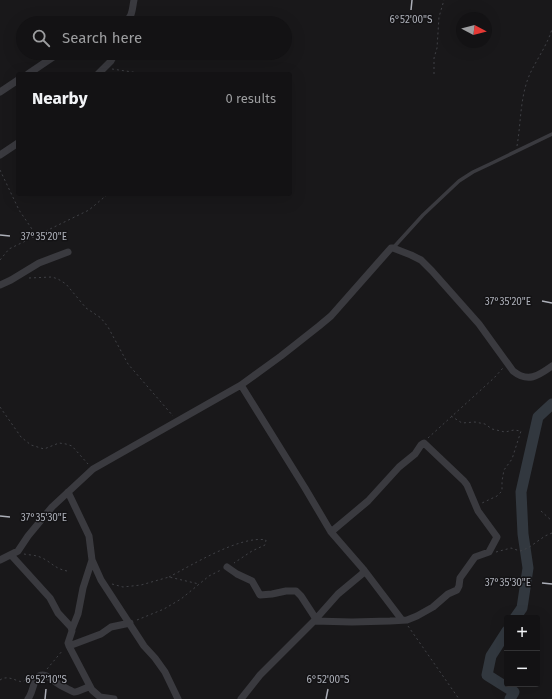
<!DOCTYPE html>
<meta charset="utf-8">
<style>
body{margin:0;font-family:"Fira Sans",sans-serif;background:#1c1b1d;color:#f1f3f6}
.controls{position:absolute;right:12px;bottom:12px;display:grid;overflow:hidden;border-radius:4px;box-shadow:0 4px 16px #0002}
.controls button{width:36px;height:36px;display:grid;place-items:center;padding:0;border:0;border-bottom:1px solid #323234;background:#131214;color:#f1f3f6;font:20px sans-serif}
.compass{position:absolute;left:456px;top:12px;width:36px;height:36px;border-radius:50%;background:#131214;box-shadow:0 4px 16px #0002;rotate:97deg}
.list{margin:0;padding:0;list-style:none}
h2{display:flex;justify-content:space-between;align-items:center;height:52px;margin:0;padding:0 16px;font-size:17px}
h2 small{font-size:13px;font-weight:400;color:#9d9ea0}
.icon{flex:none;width:22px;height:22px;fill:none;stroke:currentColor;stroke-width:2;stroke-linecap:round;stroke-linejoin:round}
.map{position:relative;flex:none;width:552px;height:699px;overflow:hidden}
.search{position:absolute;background:#131214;box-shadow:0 4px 16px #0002;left:16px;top:16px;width:276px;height:44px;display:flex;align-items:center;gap:10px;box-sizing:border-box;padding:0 14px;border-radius:22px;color:#9d9ea0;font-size:15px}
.panel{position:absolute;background:#131214;box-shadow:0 4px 16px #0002;left:16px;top:72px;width:276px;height:124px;border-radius:4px}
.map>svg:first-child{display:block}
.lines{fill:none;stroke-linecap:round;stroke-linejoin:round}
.river{stroke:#32383f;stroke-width:11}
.path{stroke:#404146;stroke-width:1;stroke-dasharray:2 3;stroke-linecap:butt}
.lane{stroke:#3a3a3f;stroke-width:3.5}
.street{stroke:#3a3a3f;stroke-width:7}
.ticks{fill:none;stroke:#acafb8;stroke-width:1.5}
.ticks-label{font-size:10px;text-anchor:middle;fill:#acafb8;stroke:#141315;stroke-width:3;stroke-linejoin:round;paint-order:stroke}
</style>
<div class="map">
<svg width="552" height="699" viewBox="0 0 552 699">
<rect width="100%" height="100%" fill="#19181a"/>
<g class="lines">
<path class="river" d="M 515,618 L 522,608 L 528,568 L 523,534 L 521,492 L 538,417 L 552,404
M 507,631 L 491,656 L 487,675 L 514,692 L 510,699"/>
<path class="path" d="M 112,69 L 146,74
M 207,74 L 213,73 L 216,74
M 434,74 L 434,58 L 437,48 L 439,17 L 444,0
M 517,146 C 521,123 520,98 529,76 C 536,60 547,46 552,29
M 0,170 L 19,210 L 36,235
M 0,260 L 9,249 L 89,210 L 108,194
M 29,278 L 52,277 L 58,279 L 66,284 L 86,308 L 101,318 L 108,327 L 128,364 L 173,416
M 0,407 L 21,437 L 31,445 L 44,449 L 59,443 L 66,444 L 72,446 L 88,464
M 451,416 L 462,423 L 475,422 L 485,424 L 492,429 L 505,432 L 514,430 L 521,431 L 512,459 L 504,470 L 502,481 L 502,491 L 497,496 L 482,503
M 428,438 L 494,378 L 503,368
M 541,511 L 552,521
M 496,552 L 511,548 L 520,551 L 528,548 L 545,536 L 552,533
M 24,554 C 29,555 35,555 40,557 C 52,562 53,568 67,571
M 169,577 C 192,565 241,535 266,540 L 265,545 L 252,551 L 234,563
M 112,584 L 123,587 L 141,585 L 169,577 L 199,584
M 137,620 L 164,609 L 181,599 L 209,576 L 221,570
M 408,626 L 459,699
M 47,669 L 63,650
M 0,680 C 7,675 14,680 22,682 L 29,678"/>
<path class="lane" d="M 393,248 L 423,215 L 459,181 L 473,172 L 490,164 L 552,134"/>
<path class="street" d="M 124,23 C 133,17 132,9 134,0
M 28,74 L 59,53
M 98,74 L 111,61 L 115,53
M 0,92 L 18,80
M 0,155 L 18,143
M 0,285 L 11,280 L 39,263 L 68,252
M 241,385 L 305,488 L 331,532 L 364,570 L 362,574 L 338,594 L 314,621 L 260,675 L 241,699
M 68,492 L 89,536 L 92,560 L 101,580 L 144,646 L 155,658 L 165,672 L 178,699
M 11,555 L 50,598 L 58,613 L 71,627 L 72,631 L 68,643 L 69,646 L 92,690 L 100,697 L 114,699
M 0,560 L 18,551 L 28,536 L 52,507 L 93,469 L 241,385 L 281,356 L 319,326 L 331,316 L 391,248 L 393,248 L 411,255 L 421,260 L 432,271 L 479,324 L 513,371 C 528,383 538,376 552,366
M 227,567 L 237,574 L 252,581 L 260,595 L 272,594 L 286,591 L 296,591 L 301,596 L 316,619
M 364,570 L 402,620
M 314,621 L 352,622 L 390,621 L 407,620 L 417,616 L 433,607 L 448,594 L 457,590 L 459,586 L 460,578 L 475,557 L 489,552 L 497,537 L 478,511 L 467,485 L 464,481 L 424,443 L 421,445 L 415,454 L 399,467 L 368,501 L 331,532
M 72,629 L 78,614 L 83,588 L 92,560
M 69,646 L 101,634 L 111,627 L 130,623
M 28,699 C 33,692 33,684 36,679 C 43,670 51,679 57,683 C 60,685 71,691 74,692 C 79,692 84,688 89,687"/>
</g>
<path class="ticks" d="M 411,10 L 412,0M 0,235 L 10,236M 542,301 L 552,303M 0,516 L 10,517M 542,583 L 552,584M 45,699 L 46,689M 326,699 L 328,689"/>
<g class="ticks-label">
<text x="411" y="23">6°52'00"S</text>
<text x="44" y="240">37°35'20"E</text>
<text x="508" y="305">37°35'20"E</text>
<text x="44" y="521">37°35'30"E</text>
<text x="508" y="586">37°35'30"E</text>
<text x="46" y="683">6°52'10"S</text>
<text x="328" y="683">6°52'00"S</text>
</g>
</svg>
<div class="controls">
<button>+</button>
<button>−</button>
</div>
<svg class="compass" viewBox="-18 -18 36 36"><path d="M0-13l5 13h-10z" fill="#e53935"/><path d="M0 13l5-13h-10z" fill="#9d9ea0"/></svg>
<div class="search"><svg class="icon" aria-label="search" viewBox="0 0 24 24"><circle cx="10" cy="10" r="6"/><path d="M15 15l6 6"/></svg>Search here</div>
<section class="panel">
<h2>Nearby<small>0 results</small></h2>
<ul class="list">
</ul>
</section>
</div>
